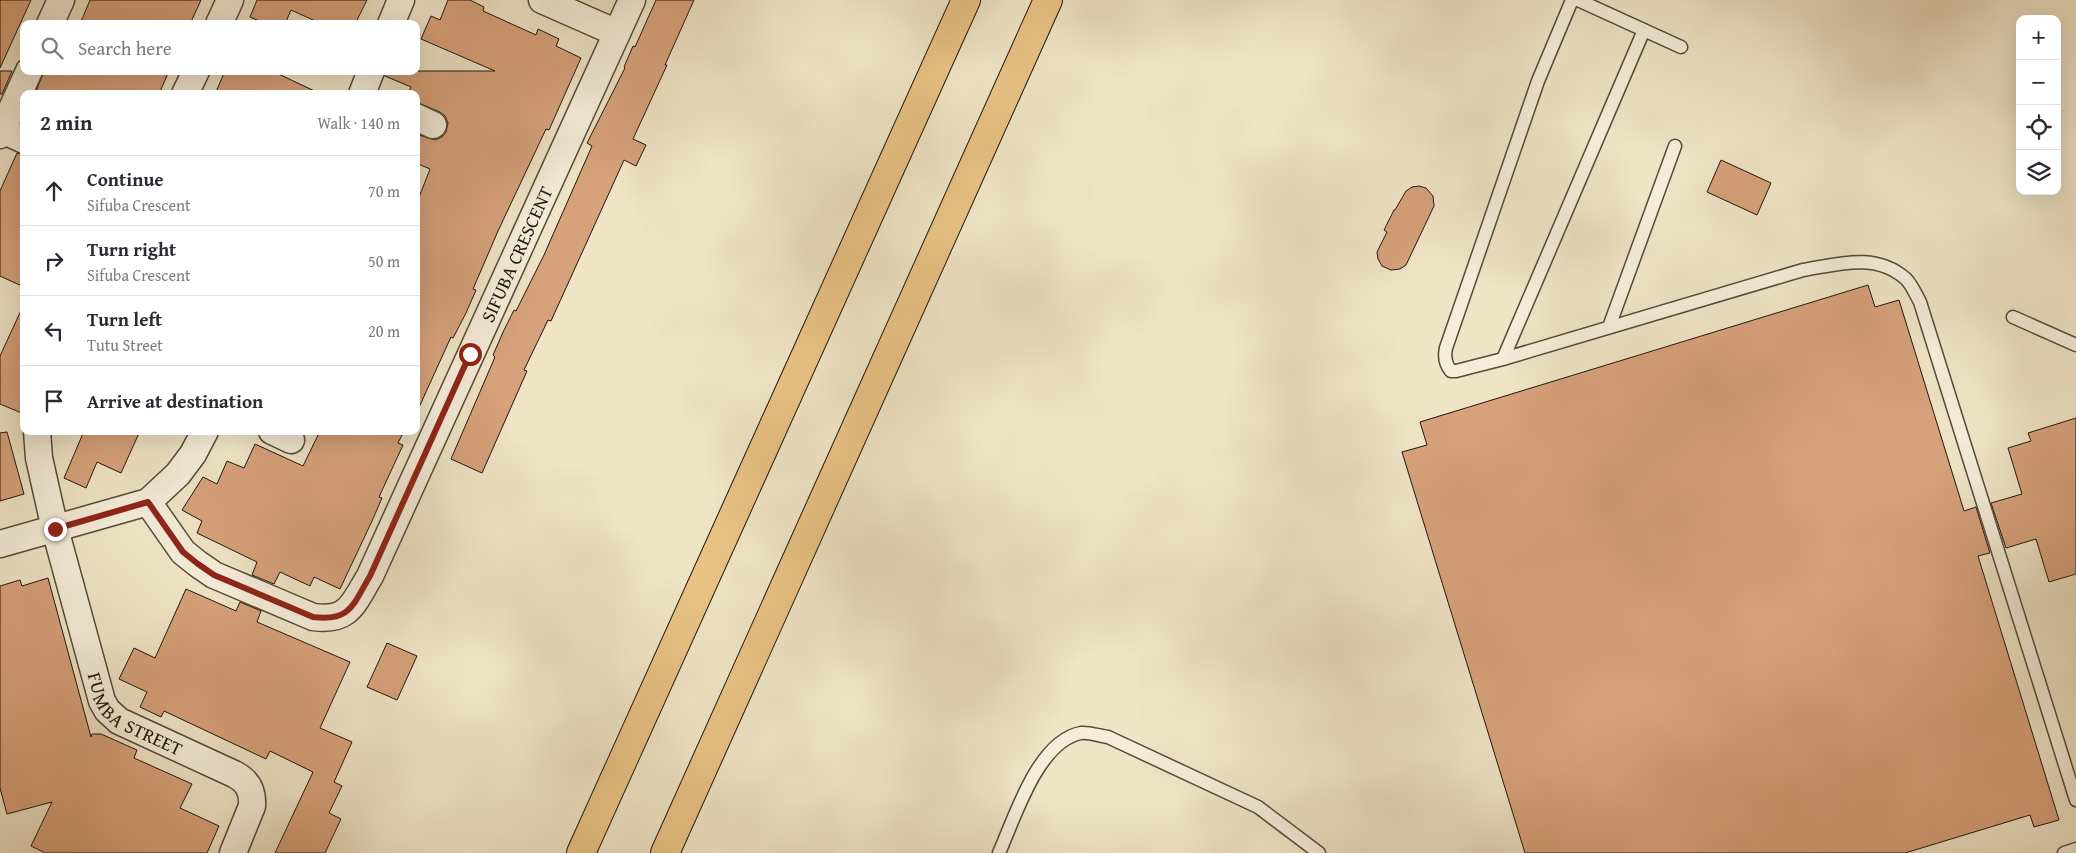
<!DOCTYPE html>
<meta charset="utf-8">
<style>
body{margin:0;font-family:"Gentium Book Plus",serif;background:#f2f2f3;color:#2b2b33}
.controls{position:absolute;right:15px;top:15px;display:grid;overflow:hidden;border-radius:10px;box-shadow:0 5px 20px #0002}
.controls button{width:45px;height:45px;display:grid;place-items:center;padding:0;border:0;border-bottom:1px solid #e1e1e2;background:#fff;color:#2b2b33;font:25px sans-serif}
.stop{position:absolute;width:15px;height:15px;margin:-11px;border:4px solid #8f2418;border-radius:50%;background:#fff}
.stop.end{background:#8f2418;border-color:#fff;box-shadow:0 1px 5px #0008}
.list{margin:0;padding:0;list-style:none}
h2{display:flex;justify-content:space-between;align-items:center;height:65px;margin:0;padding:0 20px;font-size:21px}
h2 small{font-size:16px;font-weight:400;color:#7c7c81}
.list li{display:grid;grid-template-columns:32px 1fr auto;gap:15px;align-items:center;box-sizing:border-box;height:70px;padding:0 20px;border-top:1px solid #e1e1e2}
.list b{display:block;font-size:19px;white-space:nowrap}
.list p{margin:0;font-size:16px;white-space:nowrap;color:#7c7c81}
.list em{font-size:16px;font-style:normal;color:#7c7c81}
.icon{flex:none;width:28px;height:28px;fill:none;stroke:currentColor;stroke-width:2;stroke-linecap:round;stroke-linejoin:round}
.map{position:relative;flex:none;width:2076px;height:853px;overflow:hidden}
.search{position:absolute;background:#fff;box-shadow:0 5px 20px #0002;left:20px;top:20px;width:400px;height:55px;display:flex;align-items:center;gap:12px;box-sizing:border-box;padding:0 18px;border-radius:10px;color:#7c7c81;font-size:19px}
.panel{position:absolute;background:#fff;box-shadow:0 5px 20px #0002;left:20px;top:90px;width:400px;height:345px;border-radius:10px}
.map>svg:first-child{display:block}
.building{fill:#d6a17b;stroke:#1f160c}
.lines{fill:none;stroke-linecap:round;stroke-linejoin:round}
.lane-casing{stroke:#534a3a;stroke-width:15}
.street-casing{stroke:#534a3a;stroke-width:29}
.highway-casing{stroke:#1f160c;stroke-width:30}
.lane{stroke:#f5edda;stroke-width:12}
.street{stroke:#f5edda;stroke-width:26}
.highway{stroke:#e8c283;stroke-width:28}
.route{stroke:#8f2418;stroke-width:6}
.labels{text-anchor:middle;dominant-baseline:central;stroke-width:4.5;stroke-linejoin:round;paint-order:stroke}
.street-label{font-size:19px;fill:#1f160c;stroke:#f5edda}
</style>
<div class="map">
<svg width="2076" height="853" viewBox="0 0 2076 853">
<rect width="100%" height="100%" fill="#efe4c6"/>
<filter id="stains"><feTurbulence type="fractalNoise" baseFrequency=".004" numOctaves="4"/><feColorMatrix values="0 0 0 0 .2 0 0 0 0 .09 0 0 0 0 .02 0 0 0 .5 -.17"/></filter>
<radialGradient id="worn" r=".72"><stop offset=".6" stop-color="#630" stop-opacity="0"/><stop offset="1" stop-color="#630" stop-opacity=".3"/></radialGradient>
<path class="building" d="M 0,0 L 31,0 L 0,68 Z
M 90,0 L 201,0 L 190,24 L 80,24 Z
M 257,0 L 367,0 L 355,24 L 322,24 L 291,10 L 285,24 L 266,24 L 250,17 Z
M 448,0 L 470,0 L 484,7 L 483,11 L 536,35 L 538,29 L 559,39 L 556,46 L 581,58 L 549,130 L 546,129 L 498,231 L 473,289 L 476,290 L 466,313 L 453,338 L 451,337 L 416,414 L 416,205 L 430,169 L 416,163 L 416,134 L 435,140 L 442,137 L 446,132 L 448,123 L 445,116 L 440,112 L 416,102 L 416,94 L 408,94 L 411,87 L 385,76 L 386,71 L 495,71 L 421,39 L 431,16 L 440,20 Z
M 656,0 L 694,0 L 665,65 L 667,65 L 633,139 L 646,145 L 636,166 L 624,160 L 551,321 L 548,320 L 524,370 L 527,371 L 482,473 L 451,459 L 495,357 L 493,355 L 504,330 L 514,310 L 516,311 L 544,255 L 592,146 L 587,143 L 625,68 L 624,67 L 633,46 L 635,47 Z
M 0,71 L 12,71 L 2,94 L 0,94 Z
M 44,71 L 169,71 L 159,94 L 35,94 Z
M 225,71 L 272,71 L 321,94 L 215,94 Z
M 17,153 L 24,155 L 24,287 L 0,276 L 0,191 Z
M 1721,160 L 1771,183 L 1757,215 L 1707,192 Z
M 1419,186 L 1426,188 L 1433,196 L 1434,206 L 1406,265 L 1400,269 L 1391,270 L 1382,266 L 1378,259 L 1377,252 L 1387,232 L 1384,230 L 1394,210 L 1395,210 L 1406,191 L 1412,187 Z
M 1868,285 L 1875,307 L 1899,300 L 1964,511 L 1976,507 L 1990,553 L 1978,556 L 2059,820 L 2034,827 L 2030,815 L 1905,853 L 1525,853 L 1402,452 L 1427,445 L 1420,422 Z
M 24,304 L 24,414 L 0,404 L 0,356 Z
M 2076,418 L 2076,574 L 2049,582 L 2036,539 L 2006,548 L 1991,503 L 2022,494 L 2008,448 L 2031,441 L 2028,433 Z
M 84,431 L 140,431 L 121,473 L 97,462 L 86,488 L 64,478 Z
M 320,431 L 404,431 L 398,443 L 403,445 L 379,497 L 382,498 L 372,521 L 340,589 L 314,577 L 310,586 L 280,572 L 274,584 L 252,575 L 257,562 L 197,533 L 202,521 L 182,510 L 203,477 L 217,484 L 227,461 L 244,468 L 255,444 L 303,466 Z
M 7,432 L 24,494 L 0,501 L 0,433 Z
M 48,578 L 91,737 L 92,734 L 101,734 L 137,750 L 134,758 L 192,784 L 180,808 L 219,826 L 207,853 L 45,853 L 31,846 L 52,802 L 7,814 L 0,788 L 0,586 L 20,580 L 22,586 Z
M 186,589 L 236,611 L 240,602 L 261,611 L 257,622 L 350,662 L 320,728 L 352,742 L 334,782 L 342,786 L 329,813 L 341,819 L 325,853 L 275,853 L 313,772 L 270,751 L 266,759 L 164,711 L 161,717 L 140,707 L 147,692 L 119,679 L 134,648 L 155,658 Z
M 387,643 L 417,656 L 397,700 L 367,687 Z"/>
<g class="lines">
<defs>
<path id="lane" d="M 1572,0 L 1538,81 L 1446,348 C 1444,357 1445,364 1451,371 L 1456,371 L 1503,359 L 1803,270 C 1839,264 1876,252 1906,279 C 1912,285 1916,295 1920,302 L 2076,800
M 1578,0 L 1681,47
M 2013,317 L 2076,345
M 1609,327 L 1675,146
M 1503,359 L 1644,30
M 999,853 C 1015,817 1038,741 1081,733 C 1089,732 1100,736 1108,737 L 1258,807 L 1319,853
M 2064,853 L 2076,849"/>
<g id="street">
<path d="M 542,0 L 617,33"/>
<path d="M 50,24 L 61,0"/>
<path d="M 219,24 L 230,0"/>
<path d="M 391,24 L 401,0"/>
<path d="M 185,94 L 196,71"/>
<path d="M 362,94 L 371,71"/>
<path d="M 416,117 L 433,125"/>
<path d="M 0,129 L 24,140"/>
<path d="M 0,135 L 29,71"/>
<path id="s1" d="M 37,431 L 39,458 L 55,529 L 102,701 L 107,710 L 119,721 L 234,774 C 248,781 253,791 252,806 L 233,853"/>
<path d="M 272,431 L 291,440"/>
<path id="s2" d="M 148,502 L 183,552 L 198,564 L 214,575 L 313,617 C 349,622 353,604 370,576 L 632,0"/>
<path d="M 0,544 L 148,502 L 178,474 L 193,454 L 205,431"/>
</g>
<path id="highway" d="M 581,853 L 966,0
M 665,853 L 1048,0"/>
</defs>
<use href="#lane" class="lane-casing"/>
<use href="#street" class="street-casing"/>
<use href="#highway" class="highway-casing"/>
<use href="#lane" class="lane"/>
<use href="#street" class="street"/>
<use href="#highway" class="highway"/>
</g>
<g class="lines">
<path class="route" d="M 55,529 L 148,502 L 183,552 L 198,564 L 214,575 L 313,617 C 351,622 353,604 370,576 L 470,354"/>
</g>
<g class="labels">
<g class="street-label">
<text stroke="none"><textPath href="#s2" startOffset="638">SIFUBA CRESCENT</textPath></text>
<text stroke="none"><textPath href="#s1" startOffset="311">FUMBA STREET</textPath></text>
</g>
</g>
<rect width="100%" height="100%" filter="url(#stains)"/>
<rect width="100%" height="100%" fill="url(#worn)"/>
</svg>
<div class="controls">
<button>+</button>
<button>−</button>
<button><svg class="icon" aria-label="locate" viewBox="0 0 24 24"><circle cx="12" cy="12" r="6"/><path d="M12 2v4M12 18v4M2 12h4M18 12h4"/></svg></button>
<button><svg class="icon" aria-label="layers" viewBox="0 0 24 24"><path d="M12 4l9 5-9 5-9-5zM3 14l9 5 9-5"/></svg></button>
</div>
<div class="stop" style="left:470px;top:354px"></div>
<div class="stop end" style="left:55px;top:529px"></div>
<div class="search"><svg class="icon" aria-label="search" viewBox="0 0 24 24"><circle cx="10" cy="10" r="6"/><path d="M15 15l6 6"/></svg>Search here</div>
<section class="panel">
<h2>2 min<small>Walk · 140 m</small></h2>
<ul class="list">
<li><svg class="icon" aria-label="ahead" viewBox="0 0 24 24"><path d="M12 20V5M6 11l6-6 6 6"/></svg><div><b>Continue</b><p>Sifuba Crescent</p></div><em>70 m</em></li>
<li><svg class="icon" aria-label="right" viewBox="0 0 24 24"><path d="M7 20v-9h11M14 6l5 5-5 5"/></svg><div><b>Turn right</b><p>Sifuba Crescent</p></div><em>50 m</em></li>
<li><svg class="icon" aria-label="left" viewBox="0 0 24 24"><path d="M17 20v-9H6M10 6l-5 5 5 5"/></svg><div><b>Turn left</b><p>Tutu Street</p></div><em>20 m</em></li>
<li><svg class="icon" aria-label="arrive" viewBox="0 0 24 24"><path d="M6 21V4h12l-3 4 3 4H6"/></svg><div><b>Arrive at destination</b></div></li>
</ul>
</section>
</div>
